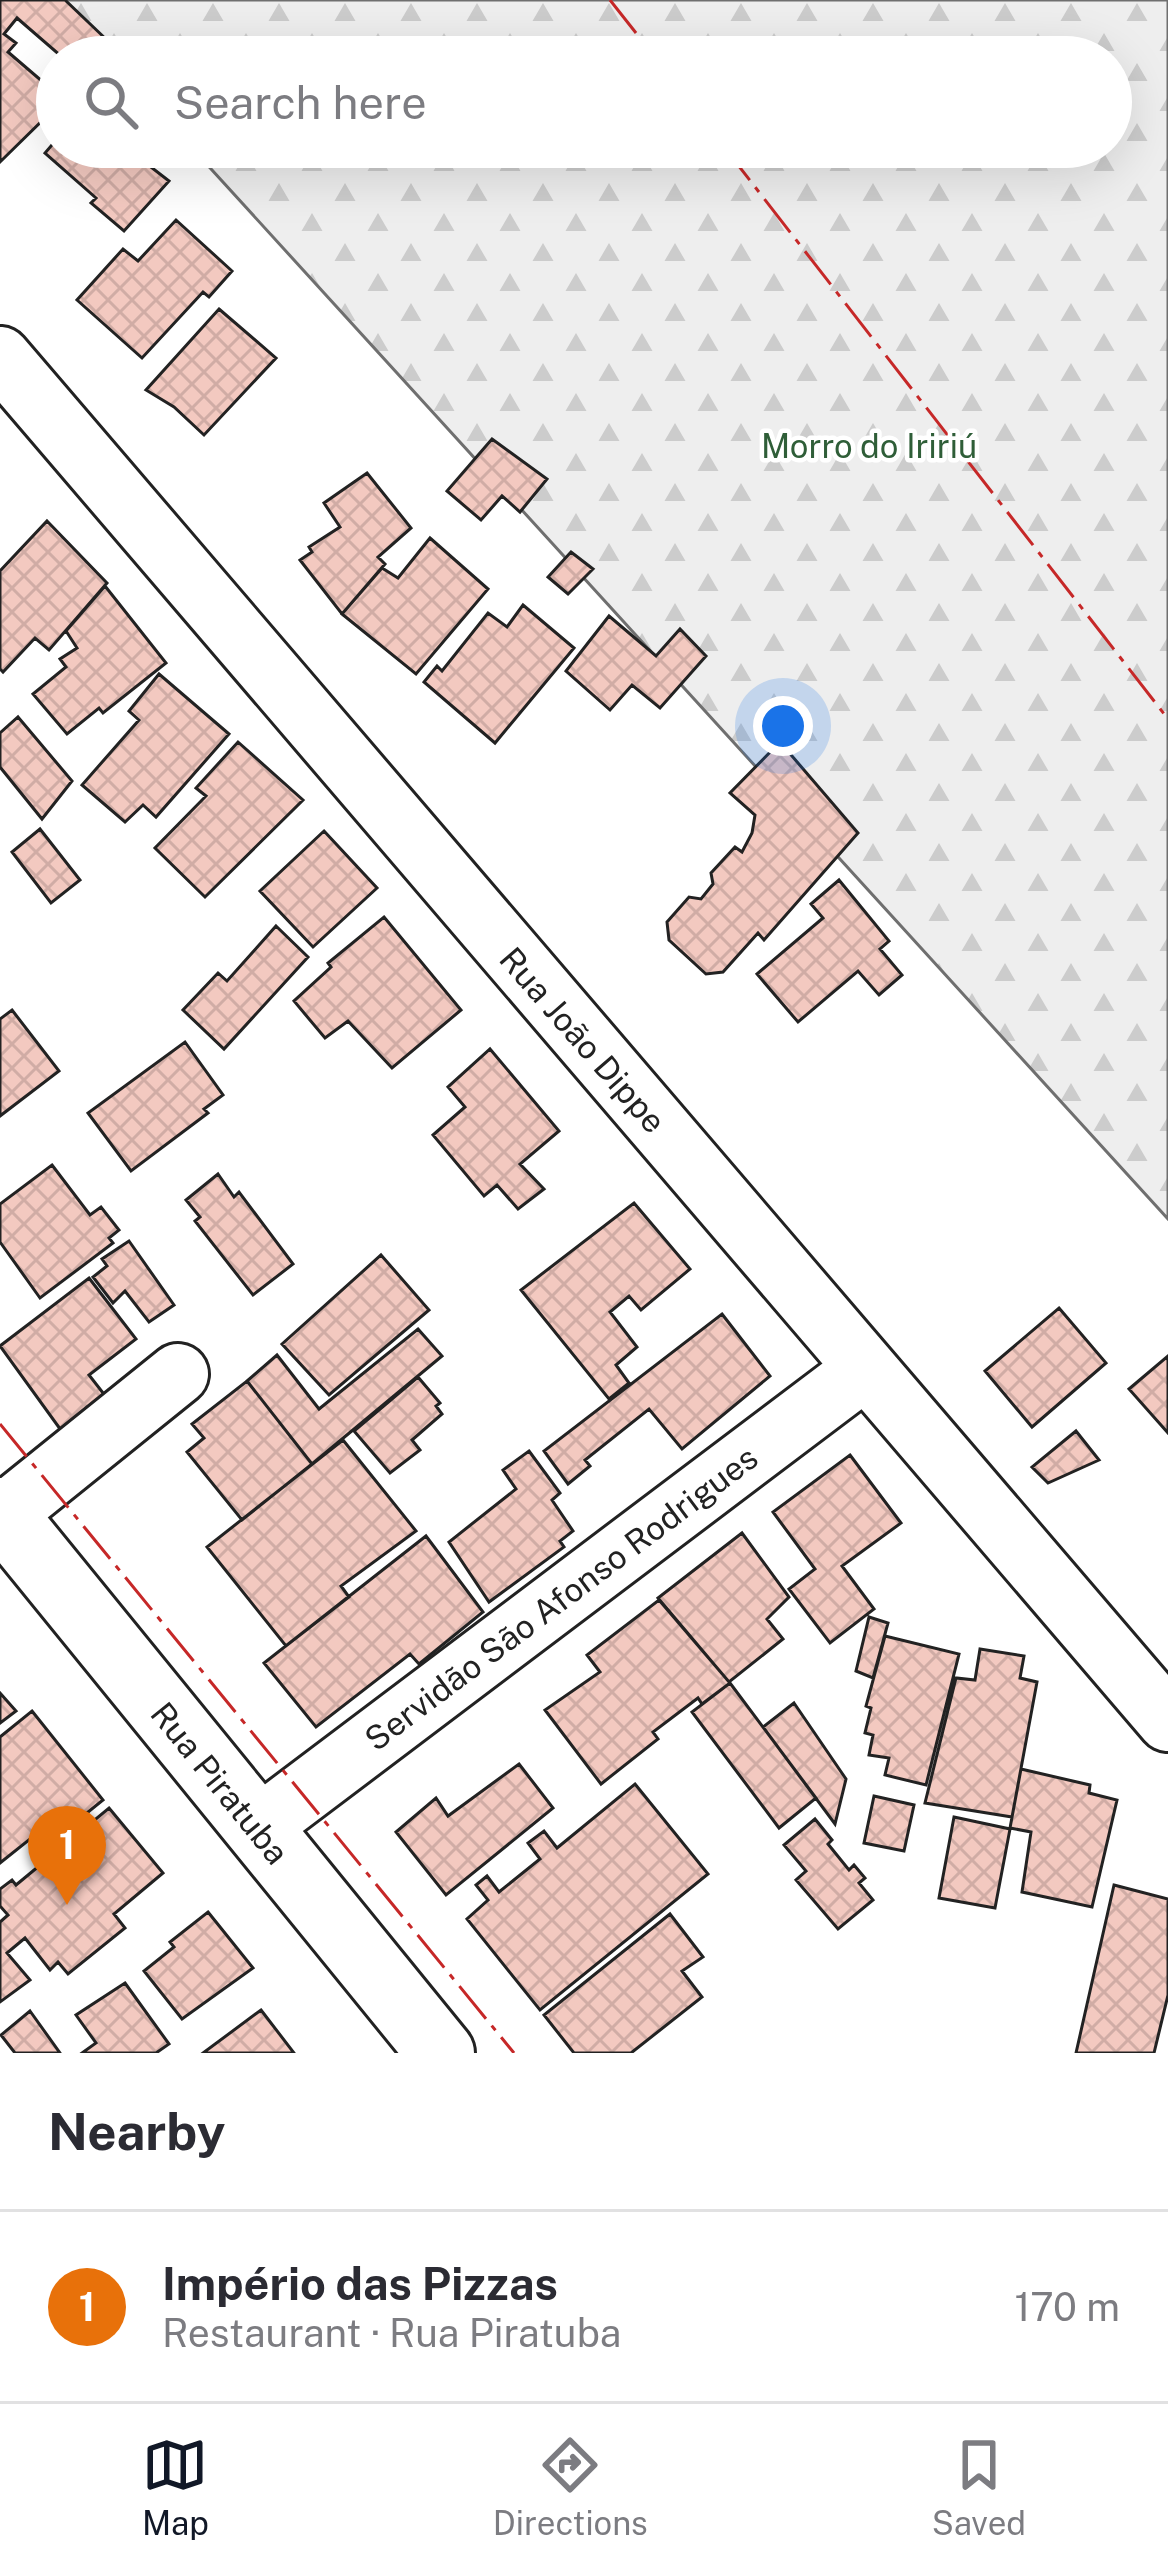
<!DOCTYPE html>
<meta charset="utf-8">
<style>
body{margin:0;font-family:"Public Sans",sans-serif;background:#f7f7f7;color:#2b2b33}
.you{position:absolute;left:783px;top:726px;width:42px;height:42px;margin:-30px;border:9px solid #fff;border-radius:50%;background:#1a73e8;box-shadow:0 0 0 18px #1a73e833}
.badge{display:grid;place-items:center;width:78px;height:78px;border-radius:50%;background:#111827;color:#fff;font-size:39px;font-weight:700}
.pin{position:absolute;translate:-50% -99px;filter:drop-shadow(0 3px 6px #0008)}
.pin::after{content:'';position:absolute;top:63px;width:42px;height:36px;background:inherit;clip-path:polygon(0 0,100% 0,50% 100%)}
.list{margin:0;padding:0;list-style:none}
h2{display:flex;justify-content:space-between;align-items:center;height:156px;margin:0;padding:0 48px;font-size:51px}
h2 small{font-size:39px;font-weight:400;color:#7c7c81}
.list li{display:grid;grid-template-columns:78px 1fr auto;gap:36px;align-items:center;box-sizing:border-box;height:192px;padding:0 48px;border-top:3px solid #e1e1e2}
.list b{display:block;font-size:45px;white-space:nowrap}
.list p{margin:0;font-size:39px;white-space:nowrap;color:#7c7c81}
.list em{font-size:39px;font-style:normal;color:#7c7c81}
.icon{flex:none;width:66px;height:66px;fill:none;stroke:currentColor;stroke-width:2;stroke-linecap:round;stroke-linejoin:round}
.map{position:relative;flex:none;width:1168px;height:2053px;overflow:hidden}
.search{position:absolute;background:#fff;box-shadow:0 12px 48px #0002;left:36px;right:36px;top:36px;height:132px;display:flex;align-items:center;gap:30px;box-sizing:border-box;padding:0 42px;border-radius:66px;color:#7c7c81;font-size:45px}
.sheet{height:348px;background:#fff}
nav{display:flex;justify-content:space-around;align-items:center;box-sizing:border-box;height:168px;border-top:3px solid #e1e1e2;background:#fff;font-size:33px;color:#7c7c81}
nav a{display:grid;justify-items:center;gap:6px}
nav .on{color:#111827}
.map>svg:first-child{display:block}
.forest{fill:url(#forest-firs);stroke:#6f6f6f;stroke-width:3}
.building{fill:url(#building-cross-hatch);stroke:#222;stroke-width:3}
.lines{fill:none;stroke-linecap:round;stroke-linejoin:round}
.minor-casing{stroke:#222;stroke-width:66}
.major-casing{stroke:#222;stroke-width:72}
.minor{stroke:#fff;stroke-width:60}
.major{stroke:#fff;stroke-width:66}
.power{stroke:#c62828;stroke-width:3;stroke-dasharray:42 9 6 9;stroke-linecap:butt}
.labels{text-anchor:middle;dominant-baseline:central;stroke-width:9;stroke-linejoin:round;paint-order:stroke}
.park-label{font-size:33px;fill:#2f5e38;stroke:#fff}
.street-label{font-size:33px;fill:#222;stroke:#fff}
</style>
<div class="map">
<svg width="1168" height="2053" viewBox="0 0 1168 2053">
<defs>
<pattern id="forest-firs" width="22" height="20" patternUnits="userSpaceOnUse" patternTransform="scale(3)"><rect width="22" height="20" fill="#eee"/><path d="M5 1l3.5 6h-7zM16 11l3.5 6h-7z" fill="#ccc"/></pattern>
<pattern id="building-cross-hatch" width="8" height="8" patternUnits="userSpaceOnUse" patternTransform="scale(3)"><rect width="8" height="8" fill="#f3c9c0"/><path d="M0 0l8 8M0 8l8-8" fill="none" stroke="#d0aca5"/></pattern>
</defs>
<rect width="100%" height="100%" fill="#fff"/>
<path class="forest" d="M 57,0 L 1168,0 L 1168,1219 L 191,147 L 1111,147 L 1111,57 L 109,57 Z"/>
<path class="building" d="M 0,0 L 65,0 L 109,42 L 98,55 L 89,45 L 79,57 L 62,57 L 17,18 L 4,34 L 16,43 L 8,52 L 57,94 L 57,106 L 0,162 Z
M 57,139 L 57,147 L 160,147 L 147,164 L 169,181 L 124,231 L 91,203 L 96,198 L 45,153 Z
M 176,220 L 232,271 L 209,297 L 203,292 L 142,358 L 77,300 L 123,249 L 138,261 Z
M 219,309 L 276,358 L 204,435 L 174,407 L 146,390 Z
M 492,439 L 547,479 L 520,512 L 502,496 L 481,520 L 447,491 Z
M 367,473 L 411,528 L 378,557 L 385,564 L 342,614 L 300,560 L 312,552 L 309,547 L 340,527 L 324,503 Z
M 47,521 L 107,583 L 49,650 L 35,638 L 3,672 L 0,669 L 0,571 Z
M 430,538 L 488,589 L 416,674 L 342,614 L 382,568 L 398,578 Z
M 571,552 L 593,569 L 568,594 L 548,577 Z
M 105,586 L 166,663 L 103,713 L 99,708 L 67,734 L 33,694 L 66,667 L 60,659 L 77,648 L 66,631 Z
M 523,605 L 574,648 L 495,743 L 424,682 L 437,666 L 442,671 L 488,613 L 507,627 Z
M 609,616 L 656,656 L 680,629 L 706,656 L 660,708 L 632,685 L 610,710 L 566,671 Z
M 159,674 L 229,734 L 156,817 L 143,805 L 125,822 L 82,785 L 139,720 L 129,711 Z
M 18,717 L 72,781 L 42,819 L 0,767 L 0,733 Z
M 238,742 L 303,800 L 205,897 L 155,848 L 206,796 L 196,788 Z
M 780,742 L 858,833 L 764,940 L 758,933 L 723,972 L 706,974 L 669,940 L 667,922 L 689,897 L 701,899 L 713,884 L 711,873 L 735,847 L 742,852 L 752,833 L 755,815 L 730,793 Z
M 40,829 L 80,880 L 51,903 L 12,852 Z
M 324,831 L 377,888 L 313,947 L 260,891 Z
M 839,880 L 889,941 L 880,949 L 902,975 L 879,995 L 858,971 L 798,1022 L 757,974 L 823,918 L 811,904 Z
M 384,917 L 461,1010 L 392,1068 L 348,1021 L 325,1038 L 294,1001 L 331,967 L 328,963 Z
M 276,926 L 308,957 L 224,1049 L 183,1010 L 218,973 L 227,981 Z
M 12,1010 L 59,1071 L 0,1116 L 0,1019 Z
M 185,1042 L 223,1095 L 204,1109 L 208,1113 L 131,1171 L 88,1113 Z
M 490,1049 L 559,1131 L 520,1164 L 544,1189 L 518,1209 L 497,1185 L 484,1196 L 433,1135 L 465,1107 L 448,1087 Z
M 52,1165 L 90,1215 L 101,1207 L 119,1230 L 109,1238 L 113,1243 L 40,1298 L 0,1242 L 0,1204 Z
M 218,1174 L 234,1197 L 239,1192 L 293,1264 L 253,1295 L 195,1221 L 200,1217 L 186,1200 Z
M 634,1203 L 690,1269 L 641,1310 L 629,1296 L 610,1312 L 637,1347 L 616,1365 L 629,1383 L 609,1399 L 521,1290 Z
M 129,1241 L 174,1305 L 149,1322 L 125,1291 L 113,1303 L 93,1277 L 107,1266 L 102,1259 Z
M 381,1255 L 429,1310 L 329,1395 L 282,1344 Z
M 89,1278 L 136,1339 L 89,1375 L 107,1398 L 63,1433 L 0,1346 Z
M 1059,1308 L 1106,1363 L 1032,1427 L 985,1371 Z
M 722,1314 L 770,1376 L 682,1449 L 649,1409 L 585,1460 L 590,1466 L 568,1484 L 544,1451 Z
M 418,1329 L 442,1356 L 312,1464 L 247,1381 L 277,1355 L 319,1409 Z
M 1168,1356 L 1168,1433 L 1129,1389 Z
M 418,1377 L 440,1403 L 436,1406 L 442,1414 L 412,1440 L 420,1450 L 390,1473 L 354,1431 Z
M 247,1381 L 312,1464 L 242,1520 L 187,1452 L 204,1438 L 192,1424 Z
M 1076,1431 L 1099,1460 L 1048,1483 L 1032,1467 Z
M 343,1440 L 416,1531 L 341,1586 L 349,1597 L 286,1646 L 207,1547 Z
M 529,1451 L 560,1493 L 552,1500 L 573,1531 L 560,1541 L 564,1547 L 489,1602 L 449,1542 L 516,1489 L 503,1470 Z
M 850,1455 L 901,1523 L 842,1566 L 874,1609 L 830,1643 L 789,1589 L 815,1569 L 773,1512 Z
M 742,1533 L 789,1597 L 767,1619 L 783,1639 L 729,1682 L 658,1598 Z
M 426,1536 L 483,1612 L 419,1664 L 410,1654 L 316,1727 L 264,1663 Z
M 659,1600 L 730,1683 L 702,1704 L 698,1698 L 653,1732 L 658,1739 L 601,1784 L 545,1710 L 600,1672 L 587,1655 Z
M 869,1617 L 888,1623 L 873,1678 L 856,1671 Z
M 885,1636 L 959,1654 L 926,1785 L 885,1775 L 889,1758 L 869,1755 L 873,1735 L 865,1733 L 871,1708 L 866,1706 Z
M 980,1649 L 1024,1656 L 1020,1678 L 1037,1682 L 1012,1817 L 925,1803 L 956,1678 L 975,1680 Z
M 730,1683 L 816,1798 L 779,1828 L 692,1712 Z
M 0,1693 L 16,1711 L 0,1723 Z
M 794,1703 L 846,1779 L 835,1824 L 763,1727 Z
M 32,1711 L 103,1800 L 45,1847 L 35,1835 L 0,1863 L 0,1737 Z
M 519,1764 L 553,1808 L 446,1895 L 396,1832 L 436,1798 L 448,1816 Z
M 1021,1769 L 1090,1785 L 1089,1793 L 1117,1800 L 1092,1907 L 1022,1892 L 1031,1832 L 1010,1828 Z
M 635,1784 L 708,1874 L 540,2010 L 467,1919 L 488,1900 L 476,1885 L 487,1876 L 499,1892 L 540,1859 L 528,1843 L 544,1831 L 557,1848 Z
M 874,1796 L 914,1805 L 904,1851 L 864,1843 Z
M 109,1808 L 163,1873 L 114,1914 L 125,1928 L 68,1974 L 58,1962 L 50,1970 L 25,1938 L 7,1953 L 30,1980 L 0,2002 L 0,1922 L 8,1915 L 0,1906 L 0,1889 L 12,1880 L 16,1885 Z
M 954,1817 L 1010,1829 L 995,1908 L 939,1898 Z
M 815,1819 L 832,1840 L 828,1844 L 849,1870 L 854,1865 L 865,1878 L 859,1883 L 873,1900 L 838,1929 L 796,1880 L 806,1871 L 784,1845 Z
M 1114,1885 L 1168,1899 L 1168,1995 L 1154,2053 L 1076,2053 Z
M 208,1912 L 253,1968 L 182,2019 L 144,1971 L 174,1947 L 170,1942 Z
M 670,1914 L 703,1957 L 682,1971 L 702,1997 L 631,2053 L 574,2053 L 544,2015 Z
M 125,1983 L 169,2044 L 156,2053 L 82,2053 L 96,2043 L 76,2015 Z
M 261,2010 L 294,2053 L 203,2053 Z
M 30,2011 L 60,2053 L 15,2053 L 1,2035 Z"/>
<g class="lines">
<defs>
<path id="minor" d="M 0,357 L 1168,1721
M 3,1515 L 178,1374
M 257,1828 L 865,1369"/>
<path id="major" d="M 0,1511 L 441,2053"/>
</defs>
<use href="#minor" class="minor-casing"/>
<use href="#major" class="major-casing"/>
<use href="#minor" class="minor"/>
<use href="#major" class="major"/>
<path class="power" d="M 610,0 L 655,57
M 724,147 L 1168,719
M 0,1424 L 514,2053"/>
</g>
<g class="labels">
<g class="park-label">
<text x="869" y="446">Morro do Iririú</text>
</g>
<g class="street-label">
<text transform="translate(583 1040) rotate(49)">Rua João Dippe</text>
<text transform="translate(561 1598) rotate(-37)">Servidão São Afonso Rodrigues</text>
<text transform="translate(220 1783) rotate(51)">Rua Piratuba</text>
</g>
</g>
</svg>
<div class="you"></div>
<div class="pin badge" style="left:67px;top:1905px;background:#e8710a">1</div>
<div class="search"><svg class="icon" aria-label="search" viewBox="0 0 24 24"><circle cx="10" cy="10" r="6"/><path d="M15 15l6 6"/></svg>Search here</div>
</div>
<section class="sheet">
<h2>Nearby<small></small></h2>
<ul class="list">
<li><span class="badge" style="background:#e8710a">1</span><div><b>Império das Pizzas</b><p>Restaurant · Rua Piratuba</p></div><em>170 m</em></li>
</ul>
</section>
<nav>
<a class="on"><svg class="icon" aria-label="map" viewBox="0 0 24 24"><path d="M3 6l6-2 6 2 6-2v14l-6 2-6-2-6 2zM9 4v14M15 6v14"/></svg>Map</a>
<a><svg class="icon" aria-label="directions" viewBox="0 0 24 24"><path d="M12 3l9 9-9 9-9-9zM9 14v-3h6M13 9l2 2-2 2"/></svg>Directions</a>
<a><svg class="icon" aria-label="saved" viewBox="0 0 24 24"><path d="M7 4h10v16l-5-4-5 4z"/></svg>Saved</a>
</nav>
